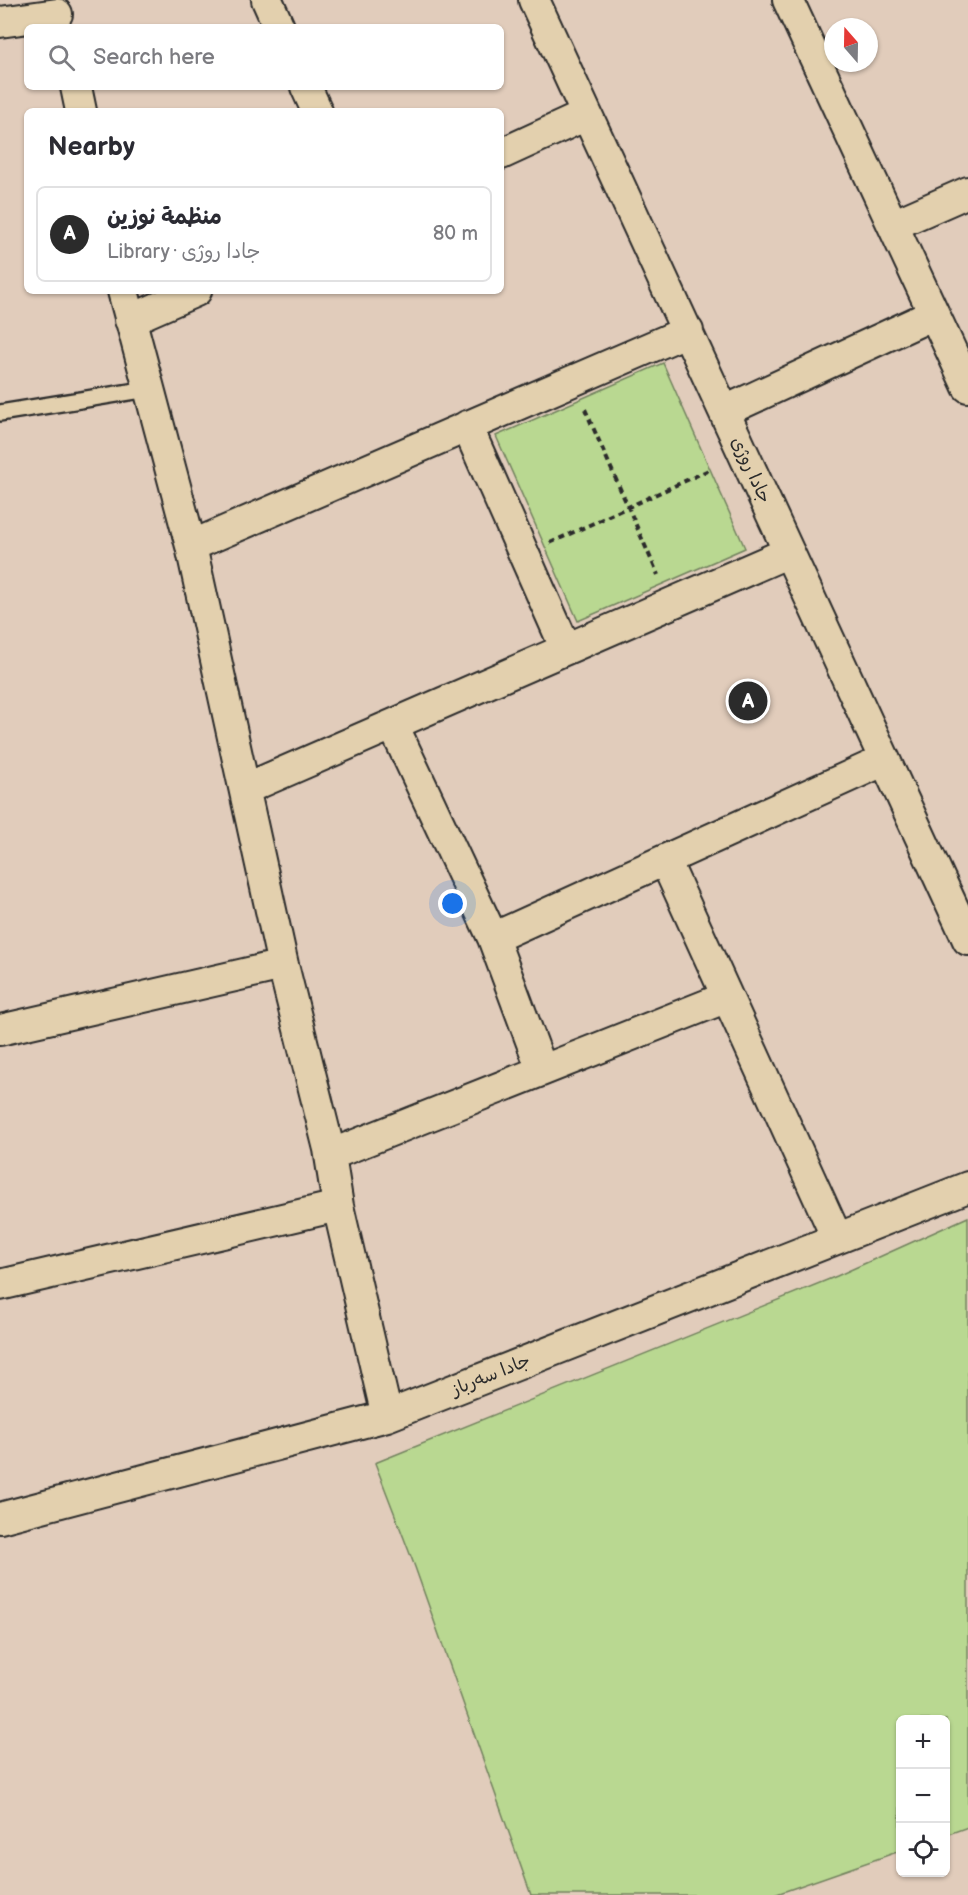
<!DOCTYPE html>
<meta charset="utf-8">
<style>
body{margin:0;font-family:"Balsamiq Sans","Playpen Sans Arabic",sans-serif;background:#f7f7f7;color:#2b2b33}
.controls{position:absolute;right:18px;bottom:18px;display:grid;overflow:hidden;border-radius:9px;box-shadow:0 2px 4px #0004}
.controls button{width:54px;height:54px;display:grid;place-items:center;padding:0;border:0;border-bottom:2px solid #e1e1e2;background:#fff;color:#2b2b33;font:30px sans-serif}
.compass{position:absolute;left:824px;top:18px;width:54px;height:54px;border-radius:50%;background:#fff;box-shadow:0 2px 4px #0004;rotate:340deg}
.you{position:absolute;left:453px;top:904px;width:21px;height:21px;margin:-15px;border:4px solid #fff;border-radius:50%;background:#1a73e8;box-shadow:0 0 0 9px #1a73e833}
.badge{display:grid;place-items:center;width:39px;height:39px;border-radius:50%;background:#2b2b2b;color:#fff;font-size:20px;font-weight:700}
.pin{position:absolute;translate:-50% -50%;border:3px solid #fff;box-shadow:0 2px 6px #0006}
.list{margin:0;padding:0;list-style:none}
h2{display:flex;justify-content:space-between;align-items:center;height:78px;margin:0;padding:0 24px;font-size:26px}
h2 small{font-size:20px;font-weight:400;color:#7c7c81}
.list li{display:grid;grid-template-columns:39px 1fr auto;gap:18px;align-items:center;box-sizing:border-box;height:96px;margin:0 12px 12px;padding:0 12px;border:2px solid #e1e1e2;border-radius:9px}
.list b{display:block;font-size:22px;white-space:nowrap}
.list p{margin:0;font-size:20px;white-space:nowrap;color:#7c7c81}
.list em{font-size:20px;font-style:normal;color:#7c7c81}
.icon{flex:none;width:33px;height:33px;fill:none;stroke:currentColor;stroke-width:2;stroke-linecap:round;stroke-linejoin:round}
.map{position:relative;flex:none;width:968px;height:1895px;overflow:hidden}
.search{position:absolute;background:#fff;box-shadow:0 2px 4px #0004;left:24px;top:24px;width:480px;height:66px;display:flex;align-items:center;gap:15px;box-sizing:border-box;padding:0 21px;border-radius:9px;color:#7c7c81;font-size:22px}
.panel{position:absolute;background:#fff;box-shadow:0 2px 4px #0004;left:24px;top:108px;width:480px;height:186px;border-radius:9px}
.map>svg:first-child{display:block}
.green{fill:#b9d891;stroke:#72825e;stroke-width:1.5}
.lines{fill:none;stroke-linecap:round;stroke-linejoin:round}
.service-casing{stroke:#2b2b2b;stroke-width:20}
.minor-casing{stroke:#2b2b2b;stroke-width:34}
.path{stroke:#2b2b2b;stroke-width:4;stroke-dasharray:6 4.5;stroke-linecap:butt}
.service{stroke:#e3d0ae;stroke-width:15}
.minor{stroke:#e3d0ae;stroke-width:30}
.labels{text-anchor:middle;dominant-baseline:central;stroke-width:4.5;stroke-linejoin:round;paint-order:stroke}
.street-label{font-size:18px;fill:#2b2b2b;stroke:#e3d0ae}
</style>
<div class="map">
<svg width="968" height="1895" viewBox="0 0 968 1895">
<rect width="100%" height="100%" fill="#e1ccbb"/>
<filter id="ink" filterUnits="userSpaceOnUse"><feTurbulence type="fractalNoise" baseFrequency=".0167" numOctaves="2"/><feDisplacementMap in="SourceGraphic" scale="12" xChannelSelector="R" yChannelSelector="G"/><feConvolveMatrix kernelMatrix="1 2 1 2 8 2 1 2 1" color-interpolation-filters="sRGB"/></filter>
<g filter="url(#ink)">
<path class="green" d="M 663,363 L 745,548 L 578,621 L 496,436 Z
M 968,1217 L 968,1827 L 946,1835 L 946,1720 L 900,1720 L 900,1851 L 774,1895 L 531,1895 L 415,1567 L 375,1463 L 837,1276 Z"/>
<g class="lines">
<defs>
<path id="service" d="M 0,413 L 148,389"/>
<path id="minor" d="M 267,0 L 279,27
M 534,0 L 968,940
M 788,0 L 968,387
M 0,22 L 57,14
M 76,87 L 81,111
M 306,87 L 317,111
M 501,154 L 586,115
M 893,225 L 968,192
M 123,291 L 191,546 L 283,965 L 329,1149 L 338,1206 L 387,1416
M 130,320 L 196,291
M 725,411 L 934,314
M 467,426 L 566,649
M 191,546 L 688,331
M 393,725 L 493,938 L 542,1070
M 245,789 L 789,552
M 665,860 L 837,1238
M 493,938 L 885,760
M 0,1030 L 283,965
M 330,1155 L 727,997
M 0,1285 L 338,1206
M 0,1518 L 387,1416 L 968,1187"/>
</defs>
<use href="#service" class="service-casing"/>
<use href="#minor" class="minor-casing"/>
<path class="path" d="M 585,409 L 658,575
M 550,543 L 711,469"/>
<use href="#service" class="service"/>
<use href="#minor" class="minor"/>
</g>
</g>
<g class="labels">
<g class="street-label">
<text transform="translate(751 470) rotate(65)">جادا روژی</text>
<text transform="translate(491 1375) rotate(-22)">جادا سەرباز</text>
</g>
</g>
</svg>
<div class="controls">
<button>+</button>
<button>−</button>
<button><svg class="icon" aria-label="locate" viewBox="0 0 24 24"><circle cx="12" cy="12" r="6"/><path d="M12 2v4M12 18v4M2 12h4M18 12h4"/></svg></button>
</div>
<svg class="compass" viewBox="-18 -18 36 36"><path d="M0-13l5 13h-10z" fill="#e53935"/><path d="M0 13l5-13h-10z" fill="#7c7c81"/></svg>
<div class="you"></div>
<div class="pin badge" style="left:748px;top:701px">A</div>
<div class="search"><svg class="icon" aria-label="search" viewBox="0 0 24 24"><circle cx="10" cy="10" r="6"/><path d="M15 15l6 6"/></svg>Search here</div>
<section class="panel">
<h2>Nearby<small></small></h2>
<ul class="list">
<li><span class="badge">A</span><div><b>منظمة نوزين</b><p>Library · جادا روژی</p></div><em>80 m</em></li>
</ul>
</section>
</div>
